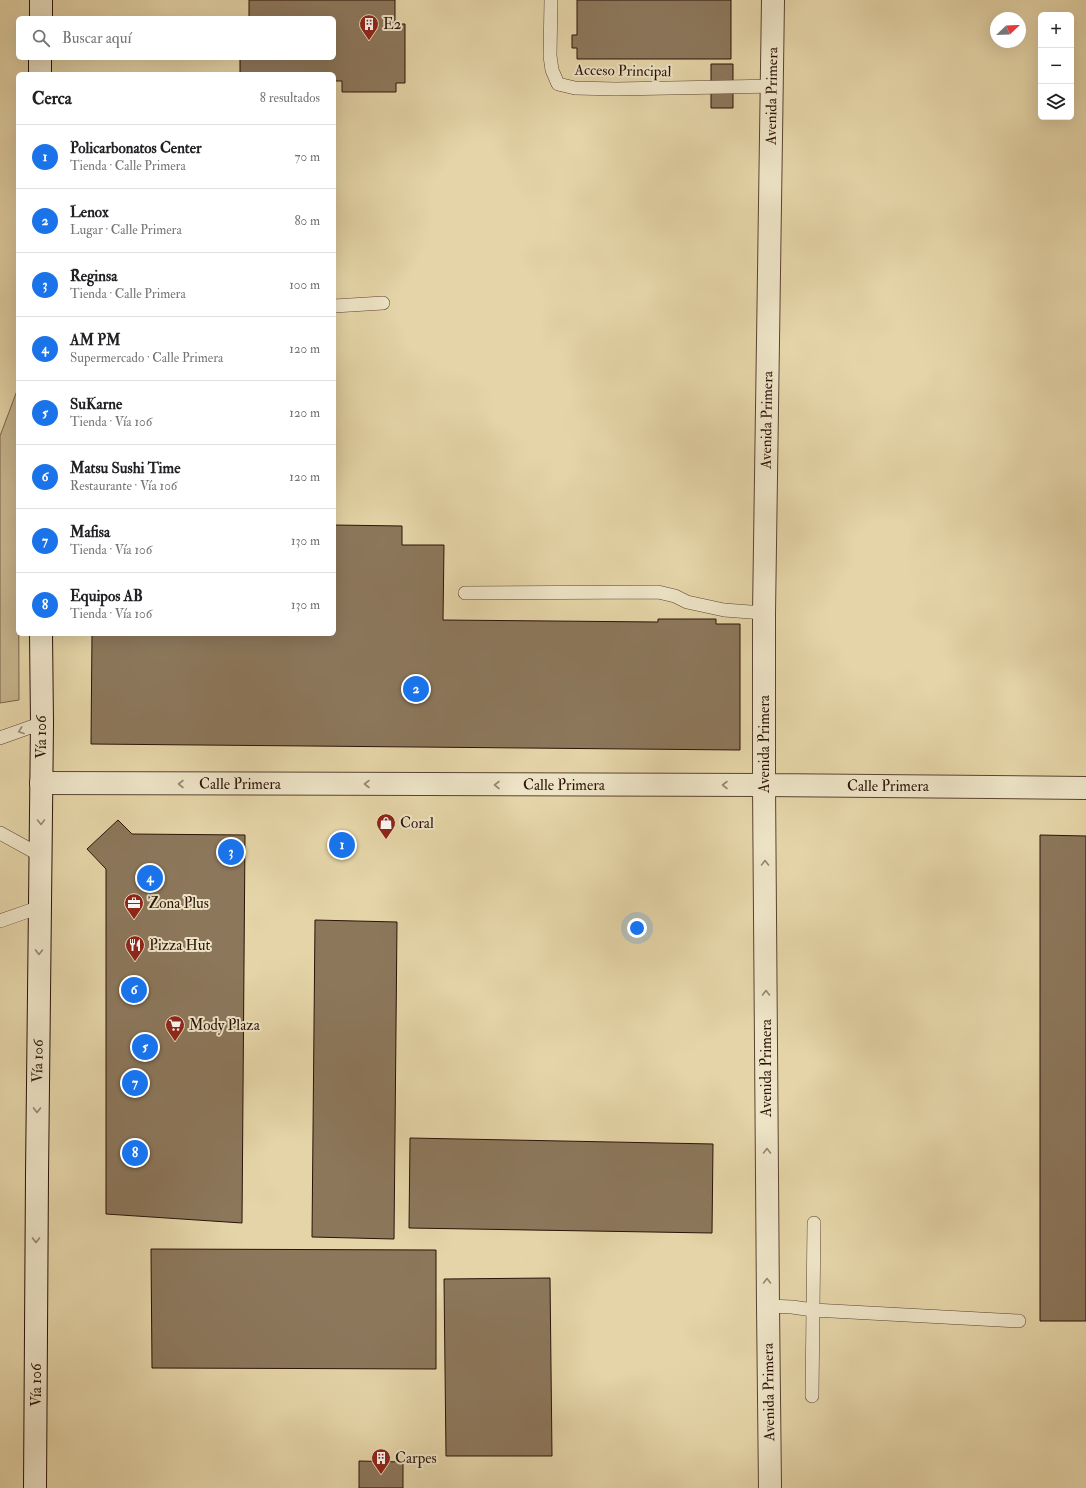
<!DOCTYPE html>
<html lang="es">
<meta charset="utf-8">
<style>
body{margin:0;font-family:"IM FELL Double Pica",serif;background:#f6f6f6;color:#202124}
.controls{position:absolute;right:12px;top:12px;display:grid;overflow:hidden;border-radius:6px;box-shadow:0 4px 16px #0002}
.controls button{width:36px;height:36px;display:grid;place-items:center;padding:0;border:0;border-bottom:1px solid #e0e0e0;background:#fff;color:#202124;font:20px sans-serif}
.compass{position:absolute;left:990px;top:12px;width:36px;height:36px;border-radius:50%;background:#fff;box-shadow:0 4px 16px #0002;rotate:67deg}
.you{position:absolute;left:637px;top:928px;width:14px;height:14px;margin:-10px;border:3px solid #fff;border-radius:50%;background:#1a73e8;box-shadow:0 0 0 6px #1a73e833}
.badge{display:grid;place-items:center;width:26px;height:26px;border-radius:50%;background:#1a73e8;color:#fff;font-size:13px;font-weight:700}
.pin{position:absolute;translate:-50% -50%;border:2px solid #fff;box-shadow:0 1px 4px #0006}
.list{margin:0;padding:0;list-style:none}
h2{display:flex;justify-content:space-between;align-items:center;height:52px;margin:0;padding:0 16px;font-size:17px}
h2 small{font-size:13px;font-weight:400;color:#757577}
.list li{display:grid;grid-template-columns:26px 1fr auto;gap:12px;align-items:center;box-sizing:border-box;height:64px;padding:0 16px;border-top:1px solid #e0e0e0}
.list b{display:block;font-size:15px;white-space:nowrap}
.list p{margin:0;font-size:13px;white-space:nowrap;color:#757577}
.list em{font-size:13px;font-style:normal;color:#757577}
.icon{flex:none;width:22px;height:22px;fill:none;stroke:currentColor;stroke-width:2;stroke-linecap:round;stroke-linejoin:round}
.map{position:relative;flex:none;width:1086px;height:1488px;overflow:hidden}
.search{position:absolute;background:#fff;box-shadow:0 4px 16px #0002;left:16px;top:16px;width:320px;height:44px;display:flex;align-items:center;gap:10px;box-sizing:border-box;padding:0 14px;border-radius:6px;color:#757577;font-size:15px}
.panel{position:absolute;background:#fff;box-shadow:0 4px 16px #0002;left:16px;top:72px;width:320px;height:564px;border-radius:6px}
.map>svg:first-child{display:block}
.green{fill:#c5b38c;stroke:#78634a}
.building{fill:#8c775b;stroke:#2c1308}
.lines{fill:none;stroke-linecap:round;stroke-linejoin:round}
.service-casing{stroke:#5a4330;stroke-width:14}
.minor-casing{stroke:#5a4330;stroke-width:24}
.tertiary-casing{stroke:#5a4330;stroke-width:24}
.secondary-casing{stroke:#2c1308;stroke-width:24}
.service{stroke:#ede3c6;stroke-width:13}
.minor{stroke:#ede3c6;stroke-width:22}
.tertiary{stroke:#ede3c6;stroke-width:22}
.secondary{stroke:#ede3c6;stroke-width:22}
.oneway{stroke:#968570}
.labels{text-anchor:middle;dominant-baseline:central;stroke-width:4;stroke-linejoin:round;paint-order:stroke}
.poi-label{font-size:15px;fill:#2c1308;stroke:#ede3c6;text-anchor:start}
.street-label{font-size:15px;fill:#2c1308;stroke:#ede3c6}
</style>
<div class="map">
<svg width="1086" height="1488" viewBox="0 0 1086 1488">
<rect width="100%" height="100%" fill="#e4d4a7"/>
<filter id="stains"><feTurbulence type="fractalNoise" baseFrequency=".005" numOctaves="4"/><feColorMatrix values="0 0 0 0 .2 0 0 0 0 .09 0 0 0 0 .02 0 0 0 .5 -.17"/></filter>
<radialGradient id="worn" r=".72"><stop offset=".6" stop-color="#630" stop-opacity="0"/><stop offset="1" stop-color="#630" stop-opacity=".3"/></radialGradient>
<path class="green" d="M 18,388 L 19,700 L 0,703 L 0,436 Z"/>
<path class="building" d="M 249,0 L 395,0 L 395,24 L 405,24 L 405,83 L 396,83 L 396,92 L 342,92 L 342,81 L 334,81 L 334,74 L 240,74 L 240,58 L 334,58 L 334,18 L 249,18 Z
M 577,0 L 731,0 L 731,59 L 577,59 L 577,48 L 572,48 L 572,35 L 577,35 Z
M 711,64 L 733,64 L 733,108 L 711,108 Z
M 334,525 L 402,526 L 402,545 L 444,545 L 443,620 L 658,622 L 658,619 L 716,619 L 716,624 L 740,624 L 740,750 L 91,744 L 92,634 L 334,634 Z
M 118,820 L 132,834 L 245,835 L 242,1223 L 106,1214 L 106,869 L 87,849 Z
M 1040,835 L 1086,836 L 1086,1321 L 1040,1321 Z
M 315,920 L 397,922 L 394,1239 L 312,1237 Z
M 410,1138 L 713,1144 L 712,1233 L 409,1228 Z
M 151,1249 L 436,1250 L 436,1369 L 152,1368 Z
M 550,1278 L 552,1456 L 446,1456 L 444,1279 Z
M 359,1461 L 403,1462 L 403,1488 L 359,1488 Z"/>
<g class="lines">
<defs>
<path id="service" d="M 551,0 L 550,56 L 552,70 L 558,84 L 575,88 L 616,89 L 772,86
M 334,306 L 383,303
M 465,593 L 658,592 L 675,596 L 687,602 L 724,610 L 764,613
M 0,738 L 42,723
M 0,833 L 40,855
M 0,921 L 40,907
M 768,1306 L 792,1307 L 813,1310 L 1019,1321
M 812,1396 L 814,1223"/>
<path id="minor" d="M 773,0 L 764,613 L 764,785 L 1086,788"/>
<path id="tertiary" d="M 41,783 L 764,785 L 768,1306 L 770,1488"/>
<path id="secondary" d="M 41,18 L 41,0
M 40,74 L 40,58
M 35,1488 L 37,1175 L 42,723 L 41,634"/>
</defs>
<use href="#service" class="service-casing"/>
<use href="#minor" class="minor-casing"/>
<use href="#tertiary" class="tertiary-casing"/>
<use href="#secondary" class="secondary-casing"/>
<use href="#service" class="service"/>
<use href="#minor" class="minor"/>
<use href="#tertiary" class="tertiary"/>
<use href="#secondary" class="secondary"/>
</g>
<defs><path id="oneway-chevron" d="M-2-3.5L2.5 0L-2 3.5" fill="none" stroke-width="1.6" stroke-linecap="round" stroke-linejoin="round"/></defs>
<g class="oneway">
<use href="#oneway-chevron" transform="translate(21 731) rotate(160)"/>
<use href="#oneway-chevron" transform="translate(181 784) rotate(-180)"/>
<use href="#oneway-chevron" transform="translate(367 784) rotate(-180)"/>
<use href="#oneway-chevron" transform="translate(497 785) rotate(-180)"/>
<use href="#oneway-chevron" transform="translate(725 785) rotate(-180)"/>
<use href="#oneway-chevron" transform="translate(41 822) rotate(90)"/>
<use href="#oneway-chevron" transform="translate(765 863) rotate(-90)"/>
<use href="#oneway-chevron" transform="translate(39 952) rotate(91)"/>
<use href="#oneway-chevron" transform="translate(766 993) rotate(-90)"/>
<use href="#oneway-chevron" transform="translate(37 1110) rotate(91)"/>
<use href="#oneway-chevron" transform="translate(767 1151) rotate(-90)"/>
<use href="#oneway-chevron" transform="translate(36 1240) rotate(90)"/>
<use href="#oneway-chevron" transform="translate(767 1281) rotate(-90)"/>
</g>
<defs>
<symbol id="building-pin" viewBox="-11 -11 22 30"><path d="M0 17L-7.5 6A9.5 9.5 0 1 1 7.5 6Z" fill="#8f2418" stroke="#ede3c6"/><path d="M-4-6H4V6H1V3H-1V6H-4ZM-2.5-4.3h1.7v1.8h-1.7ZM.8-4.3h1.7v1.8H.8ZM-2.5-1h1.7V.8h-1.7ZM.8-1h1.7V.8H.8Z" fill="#fff"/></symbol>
<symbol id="shop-pin" viewBox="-11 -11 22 30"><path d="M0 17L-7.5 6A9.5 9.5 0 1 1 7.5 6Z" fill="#8f2418" stroke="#ede3c6"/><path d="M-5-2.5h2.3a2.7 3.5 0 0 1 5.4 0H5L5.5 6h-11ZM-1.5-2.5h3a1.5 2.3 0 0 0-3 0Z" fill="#fff"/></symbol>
<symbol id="office-pin" viewBox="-11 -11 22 30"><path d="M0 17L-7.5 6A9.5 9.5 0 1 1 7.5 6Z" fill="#8f2418" stroke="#ede3c6"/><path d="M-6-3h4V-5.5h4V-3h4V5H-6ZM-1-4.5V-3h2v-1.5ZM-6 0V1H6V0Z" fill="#fff"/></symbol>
<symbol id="restaurant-pin" viewBox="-11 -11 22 30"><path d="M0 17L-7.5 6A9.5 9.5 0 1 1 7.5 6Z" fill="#8f2418" stroke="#ede3c6"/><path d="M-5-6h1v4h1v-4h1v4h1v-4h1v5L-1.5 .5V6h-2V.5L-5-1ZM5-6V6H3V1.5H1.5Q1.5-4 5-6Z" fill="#fff"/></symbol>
<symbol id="supermarket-pin" viewBox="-11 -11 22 30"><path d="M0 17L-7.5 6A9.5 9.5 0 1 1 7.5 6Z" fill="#8f2418" stroke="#ede3c6"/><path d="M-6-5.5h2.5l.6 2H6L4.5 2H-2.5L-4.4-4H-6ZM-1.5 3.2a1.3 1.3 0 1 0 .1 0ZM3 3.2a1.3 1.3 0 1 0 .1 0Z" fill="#fff"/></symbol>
</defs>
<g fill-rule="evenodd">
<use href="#building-pin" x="358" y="13" width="22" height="30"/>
<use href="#shop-pin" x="375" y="812" width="22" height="30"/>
<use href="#office-pin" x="123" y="892" width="22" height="30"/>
<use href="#restaurant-pin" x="124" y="934" width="22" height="30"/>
<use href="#supermarket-pin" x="164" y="1014" width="22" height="30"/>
<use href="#building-pin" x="370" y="1447" width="22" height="30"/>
</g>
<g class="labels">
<g class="poi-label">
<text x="383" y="24">E2</text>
<text x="400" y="823">Coral</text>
<text x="148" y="903">Zona Plus</text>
<text x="149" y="945">Pizza Hut</text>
<text x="189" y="1025">Mody Plaza</text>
<text x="395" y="1458">Carpes</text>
</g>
<g class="street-label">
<text transform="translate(623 71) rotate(1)">Acceso Principal</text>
<text transform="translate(772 96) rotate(-89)">Avenida Primera</text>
<text transform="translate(767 420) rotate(-89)">Avenida Primera</text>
<text transform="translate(41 737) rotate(-90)">Vía 106</text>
<text transform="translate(764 744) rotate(-90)">Avenida Primera</text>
<text x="240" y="784">Calle Primera</text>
<text x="564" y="785">Calle Primera</text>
<text x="888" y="786">Calle Primera</text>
<text transform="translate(38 1061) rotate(-89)">Vía 106</text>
<text transform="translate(766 1068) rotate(-90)">Avenida Primera</text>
<text transform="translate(36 1385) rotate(-90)">Vía 106</text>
<text transform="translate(769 1392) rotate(-91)">Avenida Primera</text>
</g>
</g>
<rect width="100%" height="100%" filter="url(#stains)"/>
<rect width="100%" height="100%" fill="url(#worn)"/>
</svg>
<div class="controls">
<button>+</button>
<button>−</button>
<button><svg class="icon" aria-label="layers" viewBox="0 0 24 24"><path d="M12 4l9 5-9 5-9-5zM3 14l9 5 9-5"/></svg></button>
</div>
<svg class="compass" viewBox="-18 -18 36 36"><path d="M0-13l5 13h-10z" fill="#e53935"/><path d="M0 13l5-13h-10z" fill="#757577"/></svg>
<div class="you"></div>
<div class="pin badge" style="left:342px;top:845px">1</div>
<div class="pin badge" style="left:416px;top:689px">2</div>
<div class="pin badge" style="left:231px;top:852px">3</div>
<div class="pin badge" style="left:150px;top:878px">4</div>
<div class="pin badge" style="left:145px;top:1047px">5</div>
<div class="pin badge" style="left:134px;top:990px">6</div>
<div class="pin badge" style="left:135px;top:1083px">7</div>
<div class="pin badge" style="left:135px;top:1153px">8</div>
<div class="search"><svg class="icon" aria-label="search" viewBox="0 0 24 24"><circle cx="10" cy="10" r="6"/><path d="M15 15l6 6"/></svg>Buscar aquí</div>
<section class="panel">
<h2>Cerca<small>8 resultados</small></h2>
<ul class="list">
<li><span class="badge">1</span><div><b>Policarbonatos Center</b><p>Tienda · Calle Primera</p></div><em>70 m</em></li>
<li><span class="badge">2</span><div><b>Lenox</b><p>Lugar · Calle Primera</p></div><em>80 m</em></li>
<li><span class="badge">3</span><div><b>Reginsa</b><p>Tienda · Calle Primera</p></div><em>100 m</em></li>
<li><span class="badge">4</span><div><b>AM PM</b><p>Supermercado · Calle Primera</p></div><em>120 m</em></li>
<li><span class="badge">5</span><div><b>SuKarne</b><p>Tienda · Vía 106</p></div><em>120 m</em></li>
<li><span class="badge">6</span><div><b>Matsu Sushi Time</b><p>Restaurante · Vía 106</p></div><em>120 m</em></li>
<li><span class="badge">7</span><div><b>Mafisa</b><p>Tienda · Vía 106</p></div><em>130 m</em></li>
<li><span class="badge">8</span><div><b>Equipos AB</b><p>Tienda · Vía 106</p></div><em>130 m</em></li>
</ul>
</section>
</div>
